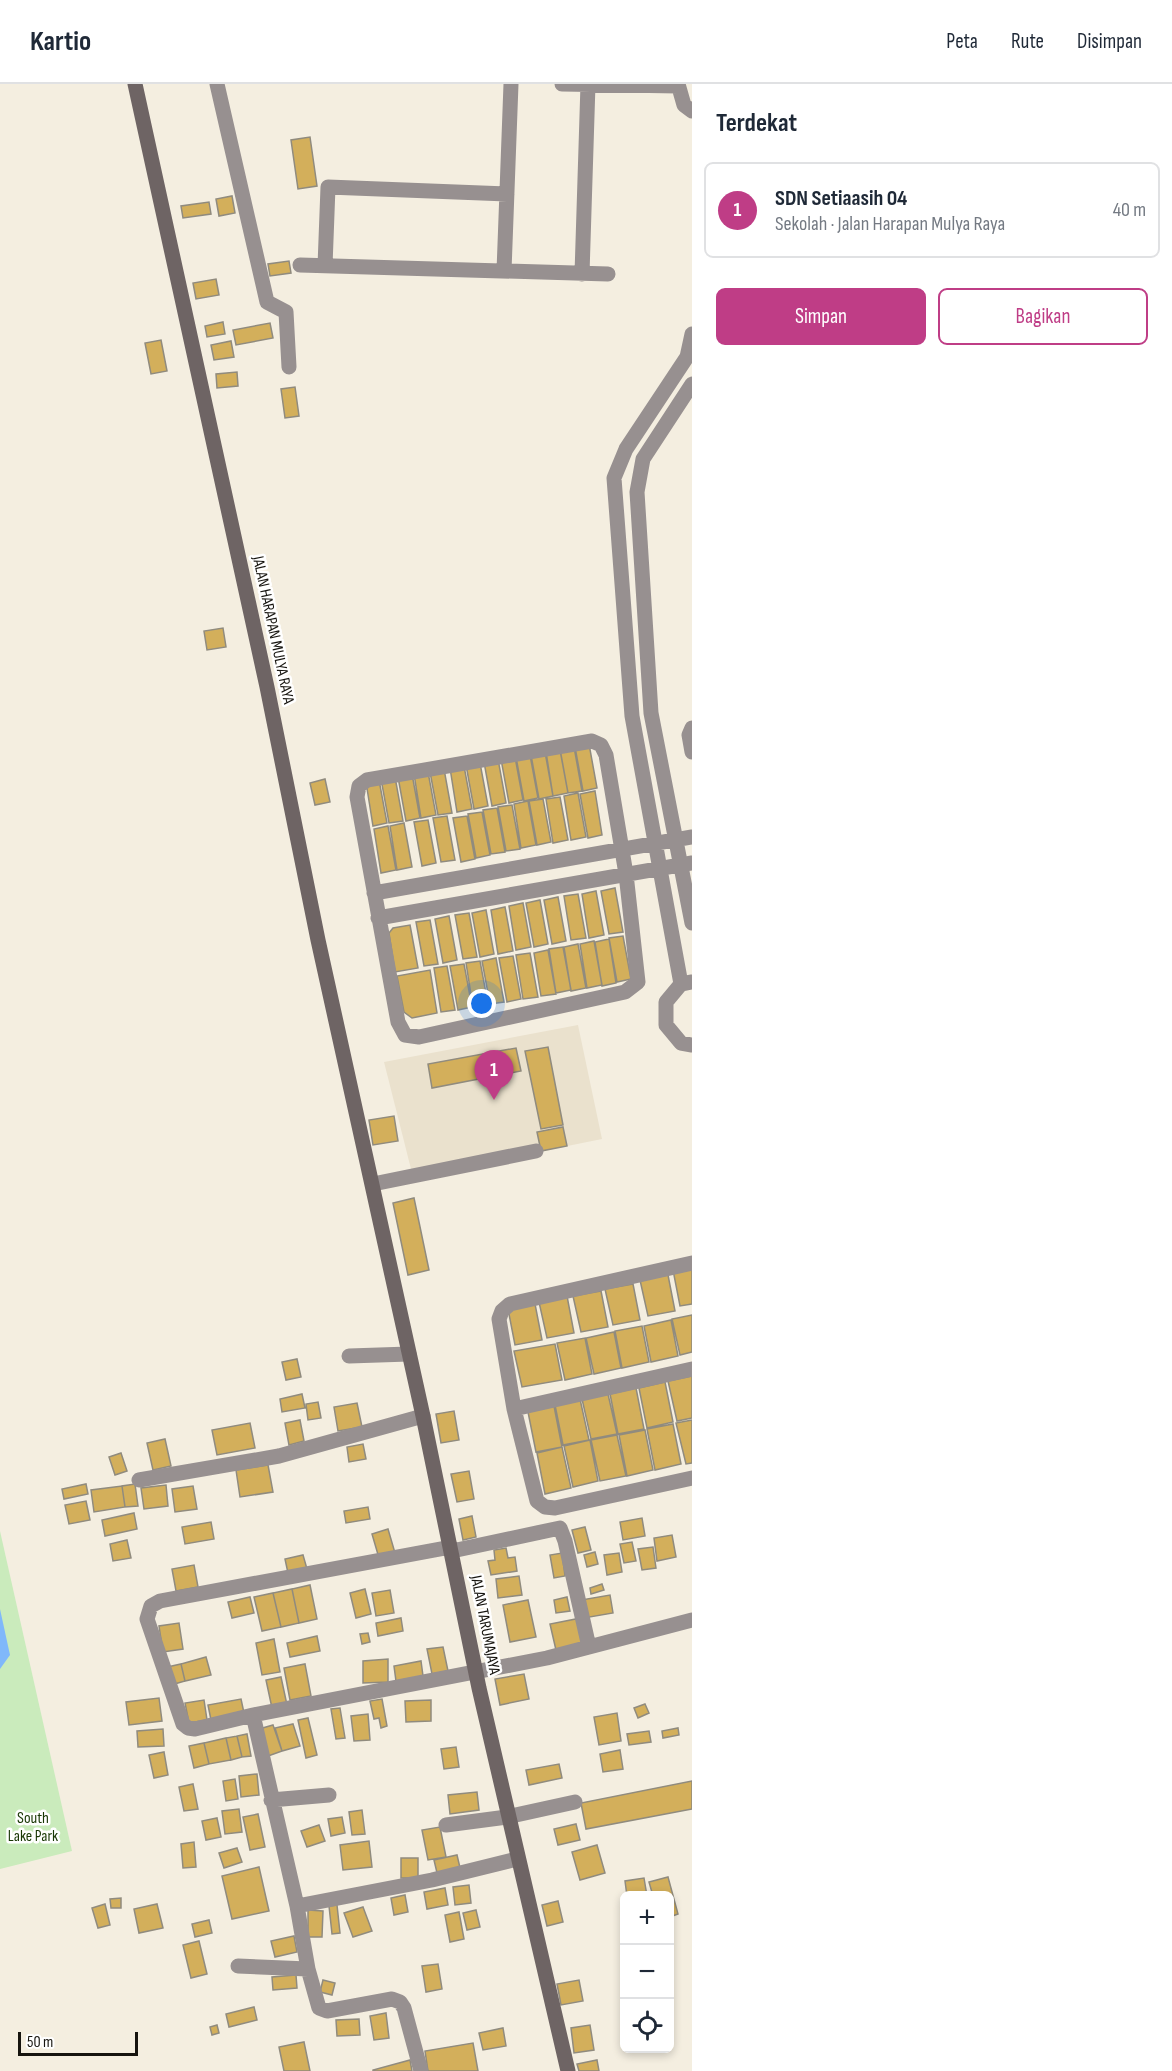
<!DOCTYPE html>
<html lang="id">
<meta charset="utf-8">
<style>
body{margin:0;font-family:"Sofia Sans Condensed",sans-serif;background:#f2f2f3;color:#1f2937}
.controls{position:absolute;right:18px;bottom:18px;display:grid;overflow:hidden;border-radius:9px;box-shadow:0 3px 9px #0003}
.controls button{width:54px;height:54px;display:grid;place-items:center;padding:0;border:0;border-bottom:2px solid #e0e1e3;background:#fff;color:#1f2937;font:30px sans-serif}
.scale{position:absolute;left:18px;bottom:15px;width:120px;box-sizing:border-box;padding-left:6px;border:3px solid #16140f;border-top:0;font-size:16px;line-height:21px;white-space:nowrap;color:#16140f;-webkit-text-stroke:4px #fff;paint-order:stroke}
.you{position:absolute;left:482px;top:920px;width:21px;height:21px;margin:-15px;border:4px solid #fff;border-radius:50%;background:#1a73e8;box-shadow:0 0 0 9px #1a73e833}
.badge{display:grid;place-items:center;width:39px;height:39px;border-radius:50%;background:#bf3d86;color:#fff;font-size:20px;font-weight:700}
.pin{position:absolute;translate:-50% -50px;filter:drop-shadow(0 2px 3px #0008)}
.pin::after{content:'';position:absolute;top:32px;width:21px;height:18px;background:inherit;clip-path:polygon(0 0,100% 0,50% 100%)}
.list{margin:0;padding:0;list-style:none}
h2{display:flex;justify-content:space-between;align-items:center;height:78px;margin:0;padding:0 24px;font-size:26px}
h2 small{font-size:20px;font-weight:400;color:#747a83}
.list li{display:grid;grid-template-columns:39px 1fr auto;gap:18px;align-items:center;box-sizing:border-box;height:96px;margin:0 12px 12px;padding:0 12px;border:2px solid #e0e1e3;border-radius:9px}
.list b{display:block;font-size:22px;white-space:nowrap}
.list p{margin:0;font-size:20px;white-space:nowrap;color:#747a83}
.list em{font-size:20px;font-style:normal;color:#747a83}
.actions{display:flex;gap:12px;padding:18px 24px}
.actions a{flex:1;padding:14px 0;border:2px solid #bf3d86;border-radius:9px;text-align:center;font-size:21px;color:#bf3d86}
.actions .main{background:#bf3d86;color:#fff}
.icon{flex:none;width:33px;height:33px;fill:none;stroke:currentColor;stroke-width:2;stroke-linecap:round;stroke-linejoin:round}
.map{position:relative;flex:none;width:692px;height:1987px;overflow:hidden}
header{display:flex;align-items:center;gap:36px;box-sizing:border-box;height:84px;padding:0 30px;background:#fff;border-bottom:2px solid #e0e1e3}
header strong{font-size:28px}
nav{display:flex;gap:33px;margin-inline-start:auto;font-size:21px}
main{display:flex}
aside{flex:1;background:#fff}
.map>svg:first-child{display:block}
.built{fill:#eae1cd}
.green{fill:#caebbc}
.water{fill:#80b8fa}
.building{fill:#d3af5b;stroke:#908b7e;stroke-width:1.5}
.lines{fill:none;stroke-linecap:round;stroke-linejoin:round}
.street{stroke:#979090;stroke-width:15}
.secondary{stroke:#6e6464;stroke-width:15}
.labels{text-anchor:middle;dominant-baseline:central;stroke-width:5;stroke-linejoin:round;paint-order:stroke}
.street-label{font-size:16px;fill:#16140f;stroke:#fff}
.park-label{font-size:16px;fill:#183704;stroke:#fff}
</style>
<header>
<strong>Kartio</strong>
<nav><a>Peta</a><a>Rute</a><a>Disimpan</a></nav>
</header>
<main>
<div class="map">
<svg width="692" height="1987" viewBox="0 0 692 1987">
<rect width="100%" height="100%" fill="#f4eee0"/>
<path class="built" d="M 578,941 L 602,1055 L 413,1093 L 384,978 Z"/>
<path class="green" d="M 0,1447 L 72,1767 L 0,1785 Z"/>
<path class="water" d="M 0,1525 L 10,1571 L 0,1585 Z"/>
<path class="building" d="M 310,53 L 317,102 L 298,105 L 291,56 Z
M 232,112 L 235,129 L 219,132 L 216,115 Z
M 209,118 L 211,130 L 183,134 L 181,122 Z
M 289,177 L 291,189 L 270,192 L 268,180 Z
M 216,195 L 219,211 L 196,215 L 193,199 Z
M 223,238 L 225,250 L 207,253 L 205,242 Z
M 270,239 L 273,254 L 236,261 L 233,246 Z
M 161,256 L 167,287 L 151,290 L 145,259 Z
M 231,257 L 234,273 L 214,276 L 211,261 Z
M 237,288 L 238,302 L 217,304 L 216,290 Z
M 295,303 L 299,332 L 285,334 L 281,305 Z
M 223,544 L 226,563 L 207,566 L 204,547 Z
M 589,660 L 597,704 L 583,707 L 575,663 Z
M 574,663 L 582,707 L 568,709 L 560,665 Z
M 560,666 L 568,709 L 553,712 L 546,668 Z
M 545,668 L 553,712 L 539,715 L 531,671 Z
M 530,671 L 538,714 L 524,717 L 516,673 Z
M 515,673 L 523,716 L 509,719 L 501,675 Z
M 498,675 L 506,719 L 492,722 L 484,678 Z
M 480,679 L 488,722 L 474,725 L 466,681 Z
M 464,682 L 472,725 L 457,728 L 450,684 Z
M 444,685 L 452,729 L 438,731 L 430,688 Z
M 428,688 L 436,731 L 421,734 L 414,690 Z
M 412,690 L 420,734 L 406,737 L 398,693 Z
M 395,693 L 403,737 L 389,739 L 381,695 Z
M 325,695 L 330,718 L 315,721 L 310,699 Z
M 379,696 L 387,739 L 373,742 L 366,698 Z
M 595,707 L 602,751 L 588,754 L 580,710 Z
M 578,709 L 586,753 L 571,756 L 564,712 Z
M 560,713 L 568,756 L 553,759 L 546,715 Z
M 543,715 L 551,758 L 537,761 L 529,717 Z
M 528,717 L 536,761 L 521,764 L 514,720 Z
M 512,721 L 520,765 L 506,767 L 498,723 Z
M 497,724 L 505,768 L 491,770 L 483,726 Z
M 482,728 L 490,771 L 476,774 L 468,730 Z
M 447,732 L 455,776 L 441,778 L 433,734 Z
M 467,732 L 475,775 L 461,778 L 453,734 Z
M 428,736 L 436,779 L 422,782 L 414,738 Z
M 404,739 L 412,783 L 397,786 L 390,742 Z
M 388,742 L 396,786 L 381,789 L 374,745 Z
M 615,804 L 623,848 L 609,850 L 601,807 Z
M 596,807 L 604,851 L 589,854 L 582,810 Z
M 578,810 L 586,854 L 571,856 L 564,812 Z
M 558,813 L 566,857 L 552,860 L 544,816 Z
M 540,816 L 548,860 L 534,863 L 526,819 Z
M 523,819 L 531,863 L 516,866 L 509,822 Z
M 505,823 L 513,867 L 498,870 L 491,826 Z
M 486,826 L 494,870 L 480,873 L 472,829 Z
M 469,829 L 477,873 L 463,875 L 455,831 Z
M 449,832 L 457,876 L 443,879 L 435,835 Z
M 430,836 L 438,880 L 424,882 L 416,838 Z
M 410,841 L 418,884 L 395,888 L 389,849 L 393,844 Z
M 623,852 L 631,895 L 617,898 L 609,854 Z
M 609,855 L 616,899 L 602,902 L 595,858 Z
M 594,857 L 602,901 L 587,904 L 580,860 Z
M 578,860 L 586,904 L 571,907 L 564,863 Z
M 563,863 L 571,906 L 556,909 L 549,865 Z
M 548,866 L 556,910 L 541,912 L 534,869 Z
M 530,869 L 538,913 L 523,915 L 516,871 Z
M 513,872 L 521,915 L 507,918 L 499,874 Z
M 496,874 L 504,918 L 490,920 L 482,877 Z
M 480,877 L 488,920 L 473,923 L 466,879 Z
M 464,880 L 472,923 L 458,926 L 450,882 Z
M 447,882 L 455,926 L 441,928 L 434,884 Z
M 430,886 L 437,929 L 412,934 L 404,928 L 397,892 Z
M 548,963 L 563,1041 L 541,1045 L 525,967 Z
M 516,964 L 521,987 L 432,1004 L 428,980 Z
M 394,1032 L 398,1057 L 373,1061 L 369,1036 Z
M 563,1043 L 567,1062 L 541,1067 L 537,1048 Z
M 414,1114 L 429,1186 L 408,1191 L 393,1119 Z
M 692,1183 L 692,1220 L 680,1222 L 673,1186 Z
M 668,1191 L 675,1227 L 648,1232 L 640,1196 Z
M 633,1200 L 640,1236 L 613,1241 L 605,1205 Z
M 601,1207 L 608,1243 L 581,1248 L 573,1212 Z
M 567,1212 L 574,1249 L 547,1254 L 539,1218 Z
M 535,1220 L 542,1256 L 515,1261 L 508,1225 Z
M 692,1231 L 692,1268 L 680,1271 L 672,1235 Z
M 671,1236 L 678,1272 L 651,1278 L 644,1242 Z
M 642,1242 L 649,1278 L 622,1284 L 615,1247 Z
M 614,1248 L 621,1284 L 594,1290 L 586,1254 Z
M 585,1254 L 592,1290 L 565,1296 L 557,1259 Z
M 555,1260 L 562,1296 L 522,1303 L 514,1267 Z
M 297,1275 L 301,1293 L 286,1296 L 282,1278 Z
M 692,1292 L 692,1334 L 677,1337 L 668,1297 Z
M 665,1298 L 673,1338 L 647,1344 L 639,1304 Z
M 636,1304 L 644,1345 L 618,1350 L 610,1310 Z
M 302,1310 L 305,1324 L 282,1328 L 280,1315 Z
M 608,1310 L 617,1350 L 591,1355 L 582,1315 Z
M 580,1315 L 589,1356 L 563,1361 L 555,1321 Z
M 318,1318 L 321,1334 L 308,1336 L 306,1320 Z
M 357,1319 L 362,1343 L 338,1347 L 334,1323 Z
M 554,1322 L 562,1363 L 536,1368 L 528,1328 Z
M 454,1327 L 459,1356 L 441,1359 L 436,1330 Z
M 300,1336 L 304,1357 L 289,1361 L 285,1339 Z
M 692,1336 L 692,1379 L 686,1380 L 676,1339 Z
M 250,1339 L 255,1364 L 217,1371 L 212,1346 Z
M 673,1340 L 681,1380 L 655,1386 L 647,1345 Z
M 645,1346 L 653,1386 L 627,1392 L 619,1351 Z
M 617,1351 L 626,1392 L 600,1397 L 591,1356 Z
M 165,1355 L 171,1382 L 153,1386 L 147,1359 Z
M 590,1356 L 598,1397 L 573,1403 L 564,1362 Z
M 363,1360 L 366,1375 L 349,1378 L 347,1363 Z
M 562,1363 L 571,1404 L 545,1410 L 537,1369 Z
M 121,1369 L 127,1387 L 115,1391 L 109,1373 Z
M 268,1381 L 273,1408 L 240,1413 L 236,1386 Z
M 469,1387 L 474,1415 L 457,1418 L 451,1390 Z
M 86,1400 L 88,1410 L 64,1415 L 62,1405 Z
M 135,1400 L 138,1422 L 125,1423 L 122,1402 Z
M 166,1401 L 168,1422 L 144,1425 L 141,1404 Z
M 122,1402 L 125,1423 L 94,1428 L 91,1406 Z
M 193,1402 L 197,1425 L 175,1428 L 172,1405 Z
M 86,1417 L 90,1436 L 69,1440 L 65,1421 Z
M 368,1423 L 370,1435 L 346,1439 L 344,1427 Z
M 134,1429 L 137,1445 L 105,1452 L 102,1436 Z
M 472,1432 L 476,1453 L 463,1456 L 459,1435 Z
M 642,1434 L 645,1452 L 623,1456 L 620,1438 Z
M 211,1438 L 214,1455 L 185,1460 L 182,1443 Z
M 585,1443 L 591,1466 L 578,1469 L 572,1446 Z
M 388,1445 L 395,1469 L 379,1474 L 372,1450 Z
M 672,1451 L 676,1473 L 657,1477 L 654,1454 Z
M 127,1456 L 131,1474 L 113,1477 L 110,1460 Z
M 632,1458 L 636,1477 L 624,1479 L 620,1460 Z
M 653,1463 L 656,1484 L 642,1486 L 638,1465 Z
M 506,1464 L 508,1474 L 515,1473 L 517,1487 L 491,1491 L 488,1477 L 495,1476 L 494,1466 Z
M 595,1468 L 598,1480 L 587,1483 L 584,1471 Z
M 562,1469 L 565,1492 L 554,1494 L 550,1471 Z
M 619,1469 L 622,1488 L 607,1491 L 604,1471 Z
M 303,1471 L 307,1485 L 288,1489 L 285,1475 Z
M 194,1481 L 198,1503 L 176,1507 L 172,1485 Z
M 519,1492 L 522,1511 L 498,1514 L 496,1495 Z
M 602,1500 L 604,1506 L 591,1510 L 590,1504 Z
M 310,1501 L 317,1535 L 299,1539 L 292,1505 Z
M 292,1505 L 299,1539 L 281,1543 L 273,1509 Z
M 365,1505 L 371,1530 L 356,1534 L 350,1509 Z
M 390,1506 L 394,1529 L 376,1532 L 372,1509 Z
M 273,1509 L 281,1543 L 262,1547 L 254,1513 Z
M 610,1511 L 613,1529 L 584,1534 L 581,1516 Z
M 250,1513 L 254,1529 L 232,1534 L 228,1518 Z
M 567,1513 L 570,1527 L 556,1529 L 554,1516 Z
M 528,1516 L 536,1553 L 510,1558 L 503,1521 Z
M 401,1534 L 403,1547 L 378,1552 L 376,1539 Z
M 581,1534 L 586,1560 L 556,1566 L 550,1540 Z
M 179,1539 L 183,1565 L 163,1568 L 159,1542 Z
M 368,1549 L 370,1558 L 362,1560 L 360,1550 Z
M 317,1552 L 320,1567 L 290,1573 L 287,1559 Z
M 274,1555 L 280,1588 L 262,1591 L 256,1559 Z
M 443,1563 L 448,1587 L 432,1590 L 427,1565 Z
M 206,1573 L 211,1591 L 185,1597 L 181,1580 Z
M 388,1575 L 388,1598 L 363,1599 L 363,1577 Z
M 421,1577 L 423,1592 L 396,1597 L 394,1582 Z
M 181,1580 L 185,1597 L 171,1601 L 167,1583 Z
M 305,1580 L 311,1612 L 290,1616 L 284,1584 Z
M 524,1590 L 529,1615 L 500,1621 L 495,1595 Z
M 281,1593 L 287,1621 L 272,1624 L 266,1596 Z
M 159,1614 L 162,1637 L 129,1641 L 126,1618 Z
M 241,1615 L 244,1629 L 211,1636 L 208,1621 Z
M 382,1615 L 387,1642 L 381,1644 L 379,1634 L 374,1635 L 370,1617 Z
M 204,1616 L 207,1636 L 189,1639 L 185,1619 Z
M 431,1616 L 431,1637 L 406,1638 L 405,1617 Z
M 645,1620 L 649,1629 L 638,1634 L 634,1624 Z
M 340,1624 L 345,1654 L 336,1655 L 331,1625 Z
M 617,1629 L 621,1657 L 599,1661 L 594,1633 Z
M 368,1630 L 370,1656 L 354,1657 L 351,1632 Z
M 308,1634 L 317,1671 L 306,1674 L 298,1636 Z
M 293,1640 L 300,1662 L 282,1667 L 275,1644 Z
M 273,1641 L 282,1667 L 268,1672 L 259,1645 Z
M 678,1644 L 679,1651 L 663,1654 L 662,1647 Z
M 163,1645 L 164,1662 L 138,1663 L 137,1647 Z
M 649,1647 L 651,1658 L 629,1661 L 627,1650 Z
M 247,1650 L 251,1672 L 242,1673 L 237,1652 Z
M 237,1652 L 242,1673 L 231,1676 L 226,1654 Z
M 226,1654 L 231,1676 L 209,1680 L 204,1659 Z
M 204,1659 L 209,1680 L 194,1684 L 189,1662 Z
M 456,1663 L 459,1683 L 444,1685 L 441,1665 Z
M 620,1666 L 623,1685 L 603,1688 L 600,1670 Z
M 164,1668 L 168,1691 L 154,1694 L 149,1671 Z
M 559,1680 L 562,1694 L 529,1701 L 526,1686 Z
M 257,1690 L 259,1711 L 241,1713 L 239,1692 Z
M 235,1695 L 238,1715 L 226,1717 L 223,1697 Z
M 692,1697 L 692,1725 L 586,1745 L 581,1719 Z
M 193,1700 L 198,1725 L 184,1727 L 179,1703 Z
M 477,1708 L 479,1726 L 450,1730 L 448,1711 Z
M 239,1725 L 242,1748 L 225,1750 L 222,1727 Z
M 362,1726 L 365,1750 L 352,1751 L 349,1728 Z
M 258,1730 L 265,1763 L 250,1766 L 243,1733 Z
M 342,1733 L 345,1749 L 331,1752 L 328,1735 Z
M 217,1734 L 221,1753 L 206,1756 L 202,1737 Z
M 576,1740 L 580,1756 L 558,1761 L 554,1745 Z
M 319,1741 L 325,1757 L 307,1763 L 301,1747 Z
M 440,1743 L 446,1773 L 428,1776 L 422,1746 Z
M 369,1757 L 372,1783 L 343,1786 L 340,1761 Z
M 194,1758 L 196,1783 L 183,1784 L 181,1760 Z
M 597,1761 L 605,1789 L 580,1796 L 572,1768 Z
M 237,1764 L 242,1778 L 224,1784 L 219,1769 Z
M 457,1771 L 461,1788 L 438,1793 L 434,1776 Z
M 401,1774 L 418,1774 L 418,1794 L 401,1794 Z
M 259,1783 L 269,1827 L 232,1835 L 222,1792 Z
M 668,1793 L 678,1830 L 670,1833 L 670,1812 L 653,1812 L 649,1798 Z
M 644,1794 L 647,1812 L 627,1812 L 625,1797 Z
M 469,1801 L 471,1819 L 455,1821 L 453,1803 Z
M 445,1804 L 448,1821 L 427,1825 L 424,1808 Z
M 405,1811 L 408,1828 L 394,1831 L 391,1814 Z
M 121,1814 L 121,1824 L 111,1824 L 110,1815 Z
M 558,1817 L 563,1838 L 547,1842 L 542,1821 Z
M 105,1820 L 110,1841 L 98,1844 L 92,1824 Z
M 157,1820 L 163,1844 L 139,1849 L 134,1825 Z
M 337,1821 L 340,1849 L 332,1850 L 329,1822 Z
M 363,1823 L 372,1847 L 353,1853 L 344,1829 Z
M 308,1826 L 323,1827 L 322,1853 L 308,1853 Z
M 476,1826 L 480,1843 L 467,1846 L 463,1829 Z
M 459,1828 L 464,1855 L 450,1858 L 445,1831 Z
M 209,1836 L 212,1849 L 195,1853 L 192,1840 Z
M 294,1852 L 297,1868 L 275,1873 L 271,1857 Z
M 199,1857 L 207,1890 L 191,1894 L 183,1861 Z
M 438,1880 L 442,1905 L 426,1908 L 422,1882 Z
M 296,1891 L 297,1904 L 273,1906 L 272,1893 Z
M 323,1896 L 335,1899 L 332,1911 L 320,1908 Z
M 579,1896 L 583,1917 L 561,1921 L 557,1900 Z
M 254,1923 L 257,1936 L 229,1943 L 226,1930 Z
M 386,1929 L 389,1954 L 374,1956 L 370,1932 Z
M 359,1935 L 360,1951 L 337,1952 L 336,1936 Z
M 217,1941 L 219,1949 L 212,1951 L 210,1943 Z
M 590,1941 L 594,1966 L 574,1969 L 571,1944 Z
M 503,1944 L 506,1962 L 483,1966 L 479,1949 Z
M 304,1958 L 310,1987 L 284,1987 L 279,1963 Z
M 473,1959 L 478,1987 L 428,1987 L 425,1967 Z
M 410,1976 L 412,1987 L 373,1987 L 373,1986 Z
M 597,1976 L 599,1987 L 579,1987 L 577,1980 Z"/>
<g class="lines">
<path class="street" d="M 217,0 L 267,218 L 286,228 L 289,283
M 562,0 L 678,2
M 678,0 L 684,21 L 692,27
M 300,181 L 608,190
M 325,182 L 328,103 L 507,110
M 504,187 L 511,0
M 582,190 L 588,0
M 692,300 L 643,375 L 637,408 L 651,629 L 692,839
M 692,644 L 689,651 L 692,668
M 592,657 L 601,661 L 606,671 L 626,790 L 638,898 L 625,908 L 419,953 L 405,951 L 398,938 L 357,713 L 359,702 L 367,696 Z
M 374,809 L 692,753
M 378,834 L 692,779
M 692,898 L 681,900 L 666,918 L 666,941 L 681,959 L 692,961
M 681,900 L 632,632 L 614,394 L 626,365 L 687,273 L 692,250
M 373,1100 L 536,1067
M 692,1179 L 510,1220 L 502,1227 L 499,1235 L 514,1325 L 537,1417 L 545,1423 L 555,1424 L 692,1394
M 349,1272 L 409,1270
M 514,1325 L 692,1285
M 139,1396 L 279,1372 L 423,1332
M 451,1463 L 160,1517 L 151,1522 L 147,1535 L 183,1640 L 188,1644 L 195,1645 L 253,1631 L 547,1574 L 692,1536
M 452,1467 L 560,1444 L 565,1457 L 589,1563
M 253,1631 L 297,1822 L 432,1796 L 517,1775
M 271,1716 L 329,1711
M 446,1741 L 507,1733 L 575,1718
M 297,1822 L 308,1885
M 238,1882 L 308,1885 L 319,1924 L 327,1927 L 392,1915 L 400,1918 L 404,1924 L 421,1987"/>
<path class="secondary" d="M 135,0 L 267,603 L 318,856 L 423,1332 L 479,1604 L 568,1987"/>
</g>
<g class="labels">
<g class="street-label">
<text transform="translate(273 546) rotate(78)">JALAN HARAPAN MULYA RAYA</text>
<text transform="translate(485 1541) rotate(79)">JALAN TARUMAJAYA</text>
</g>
<g class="park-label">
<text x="33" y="1734">South<tspan x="33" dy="18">Lake Park</tspan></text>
</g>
</g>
</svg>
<div class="controls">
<button>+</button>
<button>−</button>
<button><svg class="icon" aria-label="locate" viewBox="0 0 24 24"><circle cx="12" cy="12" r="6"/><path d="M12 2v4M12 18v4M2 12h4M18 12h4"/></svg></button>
</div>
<div class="scale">50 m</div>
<div class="you"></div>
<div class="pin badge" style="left:494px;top:1016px">1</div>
</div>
<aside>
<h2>Terdekat<small></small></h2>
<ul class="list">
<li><span class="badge">1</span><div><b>SDN Setiaasih 04</b><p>Sekolah · Jalan Harapan Mulya Raya</p></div><em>40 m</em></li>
</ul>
<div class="actions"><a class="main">Simpan</a><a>Bagikan</a></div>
</aside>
</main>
